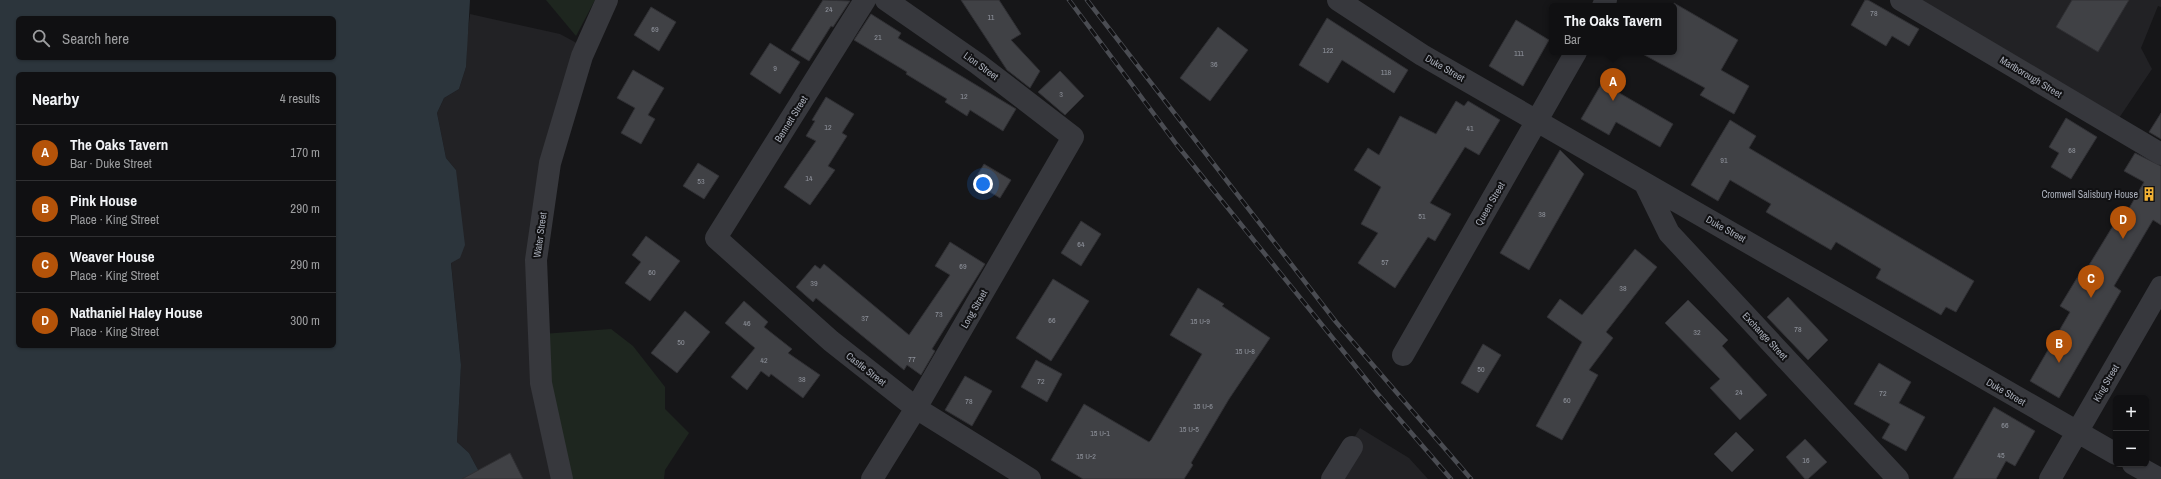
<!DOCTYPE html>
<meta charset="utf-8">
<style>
body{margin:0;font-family:"Archivo Narrow",sans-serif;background:#1e1e20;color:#f1f3f6}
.controls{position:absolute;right:12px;bottom:12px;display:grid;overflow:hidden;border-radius:6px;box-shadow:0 1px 3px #0004}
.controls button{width:36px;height:36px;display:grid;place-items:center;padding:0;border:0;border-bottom:1px solid #303032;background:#101012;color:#f1f3f6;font:20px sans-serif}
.you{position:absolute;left:983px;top:184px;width:14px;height:14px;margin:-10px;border:3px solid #fff;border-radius:50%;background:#1a73e8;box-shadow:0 0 0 6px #1a73e833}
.badge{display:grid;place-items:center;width:26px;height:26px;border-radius:50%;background:#b45309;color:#fff;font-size:13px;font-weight:700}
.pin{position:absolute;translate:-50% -33px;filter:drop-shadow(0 1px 2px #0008)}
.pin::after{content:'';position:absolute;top:21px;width:14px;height:12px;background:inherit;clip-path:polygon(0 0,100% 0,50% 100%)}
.popup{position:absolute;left:1549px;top:3px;width:128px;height:52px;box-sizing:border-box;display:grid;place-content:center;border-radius:6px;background:#101012;filter:drop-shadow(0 1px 3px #0005);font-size:13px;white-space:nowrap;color:#9c9d9f}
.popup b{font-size:15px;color:#f1f3f6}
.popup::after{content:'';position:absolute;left:50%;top:100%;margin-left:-8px;border:8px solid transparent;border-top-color:#101012}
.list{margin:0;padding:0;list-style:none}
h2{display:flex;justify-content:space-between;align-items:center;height:52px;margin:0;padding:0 16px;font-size:17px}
h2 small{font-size:13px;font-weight:400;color:#9c9d9f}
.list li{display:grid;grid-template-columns:26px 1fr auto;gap:12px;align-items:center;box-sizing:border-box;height:56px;padding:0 16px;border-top:1px solid #303032}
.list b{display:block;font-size:15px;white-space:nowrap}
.list p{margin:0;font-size:13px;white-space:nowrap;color:#9c9d9f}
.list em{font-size:13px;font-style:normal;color:#9c9d9f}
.icon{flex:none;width:22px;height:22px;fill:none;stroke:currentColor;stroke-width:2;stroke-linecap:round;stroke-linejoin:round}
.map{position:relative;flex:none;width:2161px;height:479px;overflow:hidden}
.search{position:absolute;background:#101012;box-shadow:0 1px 3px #0004;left:16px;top:16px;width:320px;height:44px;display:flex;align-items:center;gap:10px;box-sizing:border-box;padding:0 14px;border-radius:6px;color:#9c9d9f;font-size:15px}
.panel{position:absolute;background:#101012;box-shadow:0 1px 3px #0004;left:16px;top:72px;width:320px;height:276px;border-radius:6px}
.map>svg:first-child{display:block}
.built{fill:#222225}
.green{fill:#1e261f}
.water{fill:#2c353c;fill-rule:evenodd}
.building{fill:#404145;stroke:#303034}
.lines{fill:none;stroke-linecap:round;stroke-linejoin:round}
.minor{stroke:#37383d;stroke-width:22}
.rail-casing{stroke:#4a4c52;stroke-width:4.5}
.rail{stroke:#111113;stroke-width:3;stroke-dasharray:9;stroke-linecap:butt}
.labels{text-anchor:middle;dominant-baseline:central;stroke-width:4;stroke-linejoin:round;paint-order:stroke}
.number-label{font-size:8px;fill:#8e929b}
.street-label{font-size:10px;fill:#a8adb8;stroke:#111113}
.poi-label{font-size:10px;fill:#a8adb8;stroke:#111113;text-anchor:end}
</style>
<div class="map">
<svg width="2161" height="479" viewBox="0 0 2161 479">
<rect width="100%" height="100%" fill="#161618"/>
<path class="built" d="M 1904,0 L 2161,0 L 2161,7 L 2158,6 L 2141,48 L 2152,69 L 2115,124 Z
M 470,14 L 560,34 L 584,47 L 537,258 L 563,479 L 483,479 L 469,453 L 457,442 L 461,365 L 451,262 L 456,170 L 446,158 L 437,113 L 444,98 L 459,89 L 466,67 L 467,40 Z
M 1360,428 L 1409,458 L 1428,479 L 1329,479 Z"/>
<path class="green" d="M 546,0 L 595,0 L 576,36 Z
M 611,329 L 633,346 L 665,387 L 665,409 L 689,433 L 665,470 L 664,479 L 563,479 L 542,334 Z"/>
<path class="water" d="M 0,0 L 470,0 L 466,67 L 459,89 L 444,98 L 437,113 L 446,158 L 456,170 L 465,245 L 460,258 L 451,263 L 461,365 L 457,442 L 469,453 L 483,479 L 0,479 ZM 18,18 L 334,18 L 334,58 L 18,58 ZM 18,74 L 334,74 L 334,346 L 18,346 Z"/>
<path class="building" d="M 823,0 L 850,1 L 833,27 L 831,26 L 809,61 L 791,50 Z
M 961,0 L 999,0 L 1021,34 L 1011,40 L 1040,71 L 1030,88 L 1007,70 Z
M 1865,0 L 1868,0 L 1919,29 L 1909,46 L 1892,36 L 1886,46 L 1851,25 Z
M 2072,0 L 2129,0 L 2098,52 L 2056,27 Z
M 1674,3 L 1738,40 L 1721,70 L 1749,86 L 1734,114 L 1700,95 L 1705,88 L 1639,52 L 1674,52 Z
M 651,7 L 676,22 L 659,51 L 634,35 Z
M 871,14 L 901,33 L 898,38 L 1016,109 L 1003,131 L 970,110 L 967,116 L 945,102 L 947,99 L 906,74 L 907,72 L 854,40 Z
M 1327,18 L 1408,70 L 1394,93 L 1342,60 L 1328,83 L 1299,65 Z
M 1516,20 L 1549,40 L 1523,86 L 1489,66 Z
M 1218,27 L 1248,50 L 1210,101 L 1180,78 Z
M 770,43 L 800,62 L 780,94 L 750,74 Z
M 633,70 L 664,88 L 648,115 L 655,119 L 641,144 L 621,133 L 635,108 L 617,98 Z
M 1060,71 L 1084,96 L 1065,115 L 1038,92 Z
M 1602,83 L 1673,124 L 1660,147 L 1616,122 L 1609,135 L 1581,119 Z
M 826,97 L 854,114 L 842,133 L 847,136 L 828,166 L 835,170 L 810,205 L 784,187 L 816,141 L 806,136 L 815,121 L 812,120 Z
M 1456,101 L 1464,106 L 1468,101 L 1500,120 L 1479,155 L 1465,147 L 1430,203 L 1451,214 L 1435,241 L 1428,237 L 1395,288 L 1358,263 L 1378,233 L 1361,224 L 1381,187 L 1354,170 L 1368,148 L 1379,155 L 1400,116 L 1436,134 Z
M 2161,113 L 2161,139 L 2149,132 Z
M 2066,118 L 2097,137 L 2071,179 L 2051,167 L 2059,153 L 2049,147 Z
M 1730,120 L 1756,136 L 1749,148 L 1974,281 L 1956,312 L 1946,307 L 1941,315 L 1876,278 L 1881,269 L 1836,242 L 1831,250 L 1766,212 L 1771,204 L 1730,180 L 1718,201 L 1691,185 Z
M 1560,150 L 1584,174 L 1529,270 L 1500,253 Z
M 2135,153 L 2161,166 L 2161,225 L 2153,220 L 2114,286 L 2121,291 L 2059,398 L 2030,381 L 2070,312 L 2060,306 L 2083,268 L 2086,270 L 2119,216 L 2123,219 L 2144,182 L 2124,171 Z
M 698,163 L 719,176 L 704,199 L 683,186 Z
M 984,164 L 1011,180 L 1000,198 L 973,182 Z
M 1081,221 L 1101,234 L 1081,266 L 1061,253 Z
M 646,236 L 680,261 L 650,301 L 625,283 L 641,262 L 632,255 Z
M 950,242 L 985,264 L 932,349 L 935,351 L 921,375 L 907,365 L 904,370 L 816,298 L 813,302 L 796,287 L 815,265 L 820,269 L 824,264 L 909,335 L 950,275 L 935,266 Z
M 1635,249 L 1657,267 L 1606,332 L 1613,338 L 1589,370 L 1598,375 L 1562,440 L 1536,426 L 1582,342 L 1547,317 L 1560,299 L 1582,315 Z
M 1053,279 L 1089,301 L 1051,361 L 1016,338 Z
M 1198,288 L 1224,304 L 1222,306 L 1270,338 L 1229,399 L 1191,463 L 1193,465 L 1184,479 L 1083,479 L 1051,460 L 1084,404 L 1149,442 L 1151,440 L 1202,354 L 1170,335 Z
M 1788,297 L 1828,340 L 1808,360 L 1767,317 Z
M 1688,300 L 1728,340 L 1722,346 L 1767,395 L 1740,420 L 1710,388 L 1720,379 L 1665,323 Z
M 744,301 L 768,322 L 764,327 L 792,349 L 788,353 L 820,375 L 803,398 L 771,374 L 769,377 L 761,371 L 747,390 L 731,377 L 755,348 L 725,323 Z
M 685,311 L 710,332 L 677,373 L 651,353 Z
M 1483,344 L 1501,355 L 1478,393 L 1461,383 Z
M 1036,360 L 1062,374 L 1047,402 L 1021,387 Z
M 1879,363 L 1911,382 L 1899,403 L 1925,417 L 1906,451 L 1882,438 L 1890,424 L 1854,404 Z
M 965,376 L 992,391 L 972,426 L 945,410 Z
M 1994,407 L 2035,431 L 2015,466 L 2006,461 L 1996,479 L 1953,479 Z
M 1736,432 L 1754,450 L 1732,472 L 1714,454 Z
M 1805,439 L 1827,462 L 1808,479 L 1805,479 L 1786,457 Z
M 510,453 L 523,479 L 462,479 Z"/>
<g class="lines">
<path class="minor" d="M 865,0 L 716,238 L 831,341 L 916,408 L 1030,479
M 1338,0 L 1422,55 L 2116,454
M 1901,0 L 2161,154
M 1603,6 L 1606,0
M 1645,184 L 1669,233 L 1898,479
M 1403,355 L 1576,52
M 2133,464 L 2160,479
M 562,479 L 541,383 L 536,260 L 550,163 L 582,56 L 607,0
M 872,479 L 916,408 L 1073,137 L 978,64 L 886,0
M 1332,479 L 1352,447
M 2050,479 L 2161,287"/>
<defs>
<path id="rail" d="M 1069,0 L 1177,145 L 1377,393 L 1451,479
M 1087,0 L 1336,322 L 1471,479"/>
</defs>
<use href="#rail" class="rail-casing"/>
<use href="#rail" class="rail"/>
</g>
<defs>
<symbol id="building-bare" viewBox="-9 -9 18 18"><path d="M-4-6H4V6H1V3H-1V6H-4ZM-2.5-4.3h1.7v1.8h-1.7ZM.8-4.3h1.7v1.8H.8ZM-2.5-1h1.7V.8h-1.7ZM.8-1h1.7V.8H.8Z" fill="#f2b134" stroke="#111113" stroke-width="2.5" paint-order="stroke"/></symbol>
</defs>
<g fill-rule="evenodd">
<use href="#building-bare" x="2139" y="184" width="20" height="20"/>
</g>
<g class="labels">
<g class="number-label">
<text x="829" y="9">24</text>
<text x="1874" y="13">78</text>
<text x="991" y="17">11</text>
<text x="655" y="29">69</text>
<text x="878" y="37">21</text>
<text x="1328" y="50">122</text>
<text x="1519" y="53">111</text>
<text x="1214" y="64">36</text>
<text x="775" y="68">9</text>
<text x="1386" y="72">118</text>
<text x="1061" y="94">3</text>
<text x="964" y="96">12</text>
<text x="828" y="127">12</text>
<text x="1470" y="128">41</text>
<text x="2072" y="150">68</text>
<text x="1724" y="160">91</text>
<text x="809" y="178">14</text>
<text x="701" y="181">53</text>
<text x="1542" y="214">38</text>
<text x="1422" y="216">51</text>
<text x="1081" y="244">64</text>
<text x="1385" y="262">57</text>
<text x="963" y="266">69</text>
<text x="652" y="272">60</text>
<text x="814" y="283">39</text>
<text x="1623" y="288">38</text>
<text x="939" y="314">73</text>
<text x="865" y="318">37</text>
<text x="1052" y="320">66</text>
<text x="1200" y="321">15 U-9</text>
<text x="747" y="323">46</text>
<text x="1798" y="329">78</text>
<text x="1697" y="332">32</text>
<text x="681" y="342">50</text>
<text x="1245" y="351">15 U-8</text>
<text x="912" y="359">77</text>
<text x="764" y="360">42</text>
<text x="1481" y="369">50</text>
<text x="802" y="379">38</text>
<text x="1041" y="381">72</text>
<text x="1739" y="392">24</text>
<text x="1883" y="393">72</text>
<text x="1567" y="400">60</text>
<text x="969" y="401">78</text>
<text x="1203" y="406">15 U-6</text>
<text x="2005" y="425">66</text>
<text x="1189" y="429">15 U-5</text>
<text x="1100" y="433">15 U-1</text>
<text x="2001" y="455">45</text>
<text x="1086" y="456">15 U-2</text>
<text x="1806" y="460">16</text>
</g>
<g class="street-label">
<text transform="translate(981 66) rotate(36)">Lion Street</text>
<text transform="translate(1445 68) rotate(30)">Duke Street</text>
<text transform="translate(2031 77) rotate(31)">Marlborough Street</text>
<text transform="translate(791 119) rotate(-58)">Bennett Street</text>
<text transform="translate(1490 204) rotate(-60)">Queen Street</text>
<text transform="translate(1726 229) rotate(29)">Duke Street</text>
<text transform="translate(540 235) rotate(-82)">Water Street</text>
<text transform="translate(974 309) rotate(-60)">Long Street</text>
<text transform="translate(1765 336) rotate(47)">Exchange Street</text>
<text transform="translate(866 369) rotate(38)">Castle Street</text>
<text transform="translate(2106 383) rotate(-60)">King Street</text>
<text transform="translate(2006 392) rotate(30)">Duke Street</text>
</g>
<g class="poi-label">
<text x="2138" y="194">Cromwell Salisbury House</text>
</g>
</g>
</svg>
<div class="controls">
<button>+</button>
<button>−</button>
</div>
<div class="you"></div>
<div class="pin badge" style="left:1613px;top:101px">A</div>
<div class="popup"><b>The Oaks Tavern</b>Bar</div>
<div class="pin badge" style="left:2059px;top:363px">B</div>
<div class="pin badge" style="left:2091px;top:298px">C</div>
<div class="pin badge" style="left:2123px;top:239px">D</div>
<div class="search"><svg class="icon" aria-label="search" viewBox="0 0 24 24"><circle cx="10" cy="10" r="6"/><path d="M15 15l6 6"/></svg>Search here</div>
<section class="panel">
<h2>Nearby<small>4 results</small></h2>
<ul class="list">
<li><span class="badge">A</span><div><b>The Oaks Tavern</b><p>Bar · Duke Street</p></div><em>170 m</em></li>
<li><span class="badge">B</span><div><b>Pink House</b><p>Place · King Street</p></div><em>290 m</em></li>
<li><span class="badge">C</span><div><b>Weaver House</b><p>Place · King Street</p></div><em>290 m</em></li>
<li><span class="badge">D</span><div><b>Nathaniel Haley House</b><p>Place · King Street</p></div><em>300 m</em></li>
</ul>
</section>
</div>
